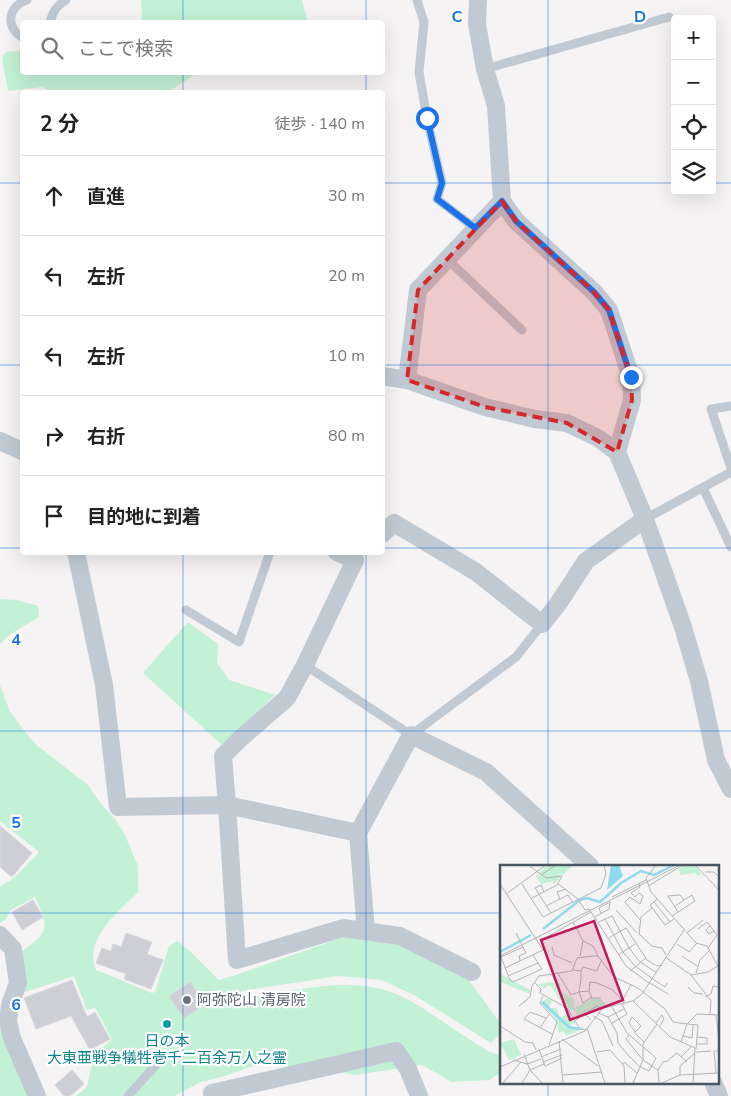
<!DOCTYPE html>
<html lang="ja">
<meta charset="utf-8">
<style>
body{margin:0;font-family:"Nunito Sans","Noto Sans JP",sans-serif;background:#f6f6f6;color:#222}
.controls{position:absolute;right:15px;top:15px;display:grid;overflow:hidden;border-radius:5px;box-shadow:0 5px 20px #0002}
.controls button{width:45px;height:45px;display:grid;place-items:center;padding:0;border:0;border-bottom:1px solid #e0e0e0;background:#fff;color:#222;font:25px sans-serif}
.stop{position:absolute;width:15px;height:15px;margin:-11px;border:4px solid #1a73e8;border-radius:50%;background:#fff}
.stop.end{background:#1a73e8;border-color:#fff;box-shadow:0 1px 5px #0008}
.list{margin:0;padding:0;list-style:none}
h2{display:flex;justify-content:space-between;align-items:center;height:65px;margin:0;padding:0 20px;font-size:21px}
h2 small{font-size:16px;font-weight:400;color:#767676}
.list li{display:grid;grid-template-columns:32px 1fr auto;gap:15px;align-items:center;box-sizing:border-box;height:80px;padding:0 20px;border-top:1px solid #e0e0e0}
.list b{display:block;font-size:19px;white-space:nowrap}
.list em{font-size:16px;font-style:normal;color:#767676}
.icon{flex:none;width:28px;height:28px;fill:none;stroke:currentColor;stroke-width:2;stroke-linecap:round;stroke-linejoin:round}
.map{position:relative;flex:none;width:731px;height:1096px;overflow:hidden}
.search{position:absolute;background:#fff;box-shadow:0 5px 20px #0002;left:20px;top:20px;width:365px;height:55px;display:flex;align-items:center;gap:12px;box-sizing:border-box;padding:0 18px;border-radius:5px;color:#767676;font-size:19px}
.panel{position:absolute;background:#fff;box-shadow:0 5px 20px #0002;left:20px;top:90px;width:365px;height:465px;border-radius:5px}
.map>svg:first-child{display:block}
.green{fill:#c3f1d5}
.building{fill:#cdcfd5;stroke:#d7d9de}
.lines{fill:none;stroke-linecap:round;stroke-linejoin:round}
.service{stroke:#c1cad2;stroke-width:9}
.minor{stroke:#c1cad2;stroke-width:18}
.route{stroke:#1a73e8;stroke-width:6}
.marked{fill:#d62828;fill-opacity:0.2;stroke:#d62828;stroke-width:4;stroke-dasharray:10 6;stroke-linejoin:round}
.grid{fill:none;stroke:#1a73e8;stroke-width:1;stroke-opacity:0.55}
.worship-dot{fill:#6b7280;stroke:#fff;stroke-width:2}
.culture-dot{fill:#0f9aa8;stroke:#fff;stroke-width:2}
.labels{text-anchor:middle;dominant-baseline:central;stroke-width:4.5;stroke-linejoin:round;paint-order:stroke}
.worship-label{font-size:15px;fill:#5b616d;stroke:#fff;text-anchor:start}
.culture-label{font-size:15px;fill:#0d838f;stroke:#fff}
.inset-river{fill:none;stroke:#90daee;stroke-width:2.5}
.inset-road{fill:none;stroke:#b1b4b9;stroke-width:1}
.view{fill:#c2185b;fill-opacity:0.15;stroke:#c2185b;stroke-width:2.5}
.inset-edge{fill:none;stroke:#4a5661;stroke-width:2.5}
.grid-label{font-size:16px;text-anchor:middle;font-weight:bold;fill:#1a73e8;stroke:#fff;stroke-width:4.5;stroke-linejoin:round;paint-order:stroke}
</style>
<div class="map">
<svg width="731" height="1096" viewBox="0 0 731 1096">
<rect width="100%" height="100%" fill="#f5f3f3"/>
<path class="green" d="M 141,0 L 302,0 L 308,22 L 131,22 L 142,19 Z
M 22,51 L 22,72 L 197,73 L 168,92 L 52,92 L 42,87 L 8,91 L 2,58 L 6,52 Z
M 0,599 L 16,600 L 38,606 L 39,617 L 9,635 L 0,644 Z
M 188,622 L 218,644 L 217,663 L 229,680 L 275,695 L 223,746 L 143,673 Z
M 0,685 L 10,712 L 35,744 L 88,785 L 101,804 L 115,819 L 124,833 L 138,866 L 138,892 C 119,912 83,938 96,970 L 152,993 L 155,992 L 169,946 L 177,941 C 192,951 205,967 219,980 L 233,976 L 344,937 L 386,939 L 424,954 L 468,979 L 501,1024 L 501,1033 L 491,1043 L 414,995 L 382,980 L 338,976 L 241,991 L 247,998 C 299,990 360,972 409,1000 C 437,1016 462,1036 490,1052 L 500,1055 L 501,1073 L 489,1080 L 452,1082 L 422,1065 L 355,1075 L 308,1066 L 282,1067 L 259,1064 L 222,1077 L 201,1082 L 174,1096 L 76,1096 L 87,1087 L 94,1055 L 112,1039 L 95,1008 L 87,1010 L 74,976 L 25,992 L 20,953 C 49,931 50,931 35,897 L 11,910 L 6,919 L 0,923 L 0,886 L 13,879 L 39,852 L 0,821 Z
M 0,1022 L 30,1096 L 0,1096 Z"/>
<path class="building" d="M 0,826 L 32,853 L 12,877 L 0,867 Z
M 33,900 L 43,917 L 22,930 L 12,912 Z
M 126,933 L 152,942 L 147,954 L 163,960 L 151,989 L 124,979 L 126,974 L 96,963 L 102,948 L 111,951 L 113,944 L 121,947 Z
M 72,980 L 87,1017 L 95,1012 L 110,1039 L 90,1050 L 71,1016 L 36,1029 L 24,998 Z
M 190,982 L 205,1004 L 184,1018 L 169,996 Z
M 72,1070 L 84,1084 L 70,1096 L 64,1096 L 55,1085 Z"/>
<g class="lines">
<path class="service" d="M 417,0 L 424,22 L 419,72 L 427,119 L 442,183 L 437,199 L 475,228
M 50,22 C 53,12 56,6 66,0
M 22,37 C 5,27 8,6 27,0
M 485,69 L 669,17
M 447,259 L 522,330
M 731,406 L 711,409 L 731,468
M 703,488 L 731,547
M 645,519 L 731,472
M 186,610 L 239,642 L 270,552
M 305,665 L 411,735 L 516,657 L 542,624
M 128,1096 L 164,1056"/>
<path class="minor" d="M 478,0 L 477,24 L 485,69 L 496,106 L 502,201 L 516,221 L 594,292 L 609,310 L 631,377 L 632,400 L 617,452
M 382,376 L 407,380 L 485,407 L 535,419 L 567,423 L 598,438 L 617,452 L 645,519 L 683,627 L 699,681 L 716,760 L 731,789
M 407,380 L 418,290 L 502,201
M 0,441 L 22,451
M 382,534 L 394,523 L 476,572 L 542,624 L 558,604 L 586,561 L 645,519
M 76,552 L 104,685 L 118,807 L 227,805 L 223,756 L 241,738 L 287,698 L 305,665 L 355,560 L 337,552
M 358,833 L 411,735 L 486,772 L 590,866
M 366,931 L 358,833 L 227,805 L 237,960 L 343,928 L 400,936 L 472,972
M 0,935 L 13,949 L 18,983 L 10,1005 L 8,1021 L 12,1038 L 37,1096
M 713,1082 L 719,1096
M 212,1093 L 396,1051 L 408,1069 L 419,1096"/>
</g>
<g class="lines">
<path class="route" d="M 427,118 L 442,183 L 437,199 L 475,228 L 502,201 L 516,221 L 594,292 L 609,310 L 631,377"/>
</g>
<path class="marked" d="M 502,201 L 516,221 L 594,292 L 609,310 L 631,377 L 632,400 L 617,452 L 567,423 L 485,407 L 407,380 L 418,290 Z"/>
<path class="grid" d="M 183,0 L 183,22M 366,0 L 366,22M 548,0 L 548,866M 183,72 L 183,92M 366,72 L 366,92M 0,183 L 22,183M 382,183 L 675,183M 712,183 L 731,183M 0,365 L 22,365M 382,365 L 731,365M 0,548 L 22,548M 382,548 L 731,548M 183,552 L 183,1096M 366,552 L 366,1096M 0,731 L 731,731M 0,913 L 501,913M 717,913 L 731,913M 548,1082 L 548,1096"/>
<circle class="worship-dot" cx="187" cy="1000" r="5"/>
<circle class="culture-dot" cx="167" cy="1024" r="5"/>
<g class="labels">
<g class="worship-label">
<text x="197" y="1000">阿弥陀山 清房院</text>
</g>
<g class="culture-label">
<text x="167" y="1041">日の本<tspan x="167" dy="17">大東亜戦争犠牲壱千二百余万人之霊</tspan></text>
</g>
</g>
<g transform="translate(500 865)">
<rect width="219" height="219" fill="#f5f3f3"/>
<path d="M 48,0 L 73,0 L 63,10 L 60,9 L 58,9 L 61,11 L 54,20 L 53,16 L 41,19 L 36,11 L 38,9 L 45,14 L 39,8 ZM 185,0 L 194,0 L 201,8 L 199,11 L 195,8 L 180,10 L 179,4 ZM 0,109 L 30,125 L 30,129 L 0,117 ZM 48,117 L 60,118 L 60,126 L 74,134 L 74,143 L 91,134 L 101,134 L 106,140 L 74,154 L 76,147 L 72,144 L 69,146 L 67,139 L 63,141 L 66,136 L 60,135 L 50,120 L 43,124 L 43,121 L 38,120 ZM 47,133 L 52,136 L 49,143 L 57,143 L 60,152 L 68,149 L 76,157 L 70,160 L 72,163 L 86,162 L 66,171 L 64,166 L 59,168 L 56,154 L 41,138 ZM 14,174 L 21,190 L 9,195 L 0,178 Z" fill="#c3f1d5"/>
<path d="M 111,0 L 119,0 L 123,11 L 107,25 Z" fill="#90daee"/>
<path class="inset-river" d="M 43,64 L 80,35 L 87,33 L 100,37 L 121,18 L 141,6 L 154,10 L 174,0M 0,87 L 31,70M 42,137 L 69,162 L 80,164"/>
<path class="inset-road" d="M 28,0 L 46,13 L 62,11 L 57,20 L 32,33M 156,0 L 146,13 L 151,27 L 196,78 L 207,81 L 219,103M 195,0 L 219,25M 205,7 L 214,7 L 219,12M 41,10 L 56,0M 0,19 L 43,85 L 5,103M 22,19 L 43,52 L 101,23 L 106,9 L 104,0M 139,19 L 140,22 L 131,28 L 135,32 L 139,28 L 143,31 L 140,39 L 130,32 L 125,37 L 140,55M 148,21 L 183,0M 44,27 L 41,20 L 35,23 L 51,48M 6,29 L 46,0M 112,32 L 146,15M 60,34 L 57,27 L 66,24M 158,34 L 150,40 L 165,60 L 174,54M 154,37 L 170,57M 46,41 L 68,30 L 73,38M 152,43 L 141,52 L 139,69 L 152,81 L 162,83 L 166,90M 116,45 L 137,68M 91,47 L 126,101 L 149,118M 178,47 L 168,31 L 180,30 L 184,35M 172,51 L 195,36 L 192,30 L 175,41M 95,52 L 109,44 L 110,37 L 99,43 L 101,48M 105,54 L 123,87 L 135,101 L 153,114M 73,57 L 83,76 L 93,81 L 98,91M 99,57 L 112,51 L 129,83 L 140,97 L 157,108M 210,61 L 206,65 L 209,69 L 214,66M 198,64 L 207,57 L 217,70 L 208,83M 16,68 L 26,88 L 19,91 L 20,96M 187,68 L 203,55M 47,72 L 91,47 L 89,44 L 85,45 L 78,34 L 58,19M 109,73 L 126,63 L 147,95 L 157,101 L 162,100M 177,79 L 189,87 L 197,78M 23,82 L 1,92 L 10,115 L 13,117 L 42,104 L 33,90M 52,82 L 54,90 L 72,98M 118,90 L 135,79M 0,91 L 180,0M 80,91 L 83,76M 182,91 L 197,101M 165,92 L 191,110 L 208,107 L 218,101M 81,106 L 83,102 L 97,106 L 101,96M 130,106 L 146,93M 57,107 L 71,130 L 79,127 L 81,115 L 81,106 L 73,105M 196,108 L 200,95 L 209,86M 191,110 L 211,136 L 210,150M 8,111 L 38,98M 153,114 L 165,122 L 167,118M 34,117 L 41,124 L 40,128 L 67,143 L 80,164 L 86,165M 150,118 L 168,129M 188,122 L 194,128 L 203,129M 89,126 L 90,117 L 97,118 L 113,125 L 124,138M 43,131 L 40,138 L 57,157 L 49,180M 205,132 L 211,129 L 213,121 L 218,122M 92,133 L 89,126 L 79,127 L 83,138 L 90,133 L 101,133M 122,136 L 131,120M 133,136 L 170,172 L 195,183 L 193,218M 19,141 L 30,132 L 32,121 L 39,111 L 72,106 L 77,93 L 93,91 L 98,91 L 114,112 L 138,123 L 165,144 L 173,157 L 187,159 L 197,149 L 219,150M 98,148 L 108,152 L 117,168 L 118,178 L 128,190 L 140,202 L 149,206 L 156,193 L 127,168 L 112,142M 85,149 L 97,141 L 101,144M 216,150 L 219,175M 93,151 L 102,156 L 113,181M 108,152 L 124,144M 46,153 L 30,147 L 24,154 L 52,169M 76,155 L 85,149 L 91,155M 112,158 L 127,149 L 122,139M 156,158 L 162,150 L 164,154 L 160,161M 188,159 L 198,160 L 196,184M 0,161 L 25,177 L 33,178 L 36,185M 40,163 L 49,149M 87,163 L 105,218M 135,167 L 141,161 L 132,152 L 129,158 L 135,167 L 136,169 L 144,177M 129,170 L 126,174 L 143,195 L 158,205M 183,171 L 192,173 L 193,160M 62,174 L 98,201M 59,176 L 63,218M 181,177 L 187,159M 197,179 L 207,179 L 207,173 L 197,172M 39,184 L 45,201 L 62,193M 97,187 L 110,185 L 124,201 L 125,218M 196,187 L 211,186M 24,189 L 30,205 L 42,218M 41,192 L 61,184M 181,192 L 192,181M 14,195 L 27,199 L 41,194M 43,197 L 62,190M 123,199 L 124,197 L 137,208M 0,202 L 85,166 L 103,143 L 133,136 L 142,129 L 184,65M 216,208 L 214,186 L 219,186M 63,210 L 102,207M 180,210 L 180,201 L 194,189M 3,218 L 21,197M 22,218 L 30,205 L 44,199M 133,218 L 143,195 L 143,179 L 157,159M 159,218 L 158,205 L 164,196 L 166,197 L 177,188 L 187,197M 162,218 L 180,210 L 219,208"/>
<path class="view" d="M 94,56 L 123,135 L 70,155 L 41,75 Z"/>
<rect width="219" height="219" class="inset-edge"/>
</g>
<g class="grid-label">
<text x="457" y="22">C</text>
<text x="640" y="22">D</text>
<text x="16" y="645">4</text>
<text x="16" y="828">5</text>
<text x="16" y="1010">6</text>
</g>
</svg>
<div class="controls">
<button>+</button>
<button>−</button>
<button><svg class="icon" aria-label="locate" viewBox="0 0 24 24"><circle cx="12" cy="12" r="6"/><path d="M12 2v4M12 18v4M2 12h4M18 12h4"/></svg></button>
<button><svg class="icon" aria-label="layers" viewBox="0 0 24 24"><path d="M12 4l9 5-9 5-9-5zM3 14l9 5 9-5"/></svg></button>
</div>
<div class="stop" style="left:427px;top:118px"></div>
<div class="stop end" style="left:631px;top:377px"></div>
<div class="search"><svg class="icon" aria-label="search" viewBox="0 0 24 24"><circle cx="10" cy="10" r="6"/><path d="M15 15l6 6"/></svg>ここで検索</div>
<section class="panel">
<h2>2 分<small>徒歩 · 140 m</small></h2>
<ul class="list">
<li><svg class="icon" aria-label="ahead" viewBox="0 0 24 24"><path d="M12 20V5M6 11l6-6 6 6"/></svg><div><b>直進</b></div><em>30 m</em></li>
<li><svg class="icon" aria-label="left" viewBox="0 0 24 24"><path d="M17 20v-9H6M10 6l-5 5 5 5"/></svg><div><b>左折</b></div><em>20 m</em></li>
<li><svg class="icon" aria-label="left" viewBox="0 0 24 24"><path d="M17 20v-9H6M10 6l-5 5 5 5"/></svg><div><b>左折</b></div><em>10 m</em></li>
<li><svg class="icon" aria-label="right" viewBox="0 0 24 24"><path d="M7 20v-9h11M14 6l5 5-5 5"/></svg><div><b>右折</b></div><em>80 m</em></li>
<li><svg class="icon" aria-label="arrive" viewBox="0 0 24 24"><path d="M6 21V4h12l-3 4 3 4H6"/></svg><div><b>目的地に到着</b></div></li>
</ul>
</section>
</div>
